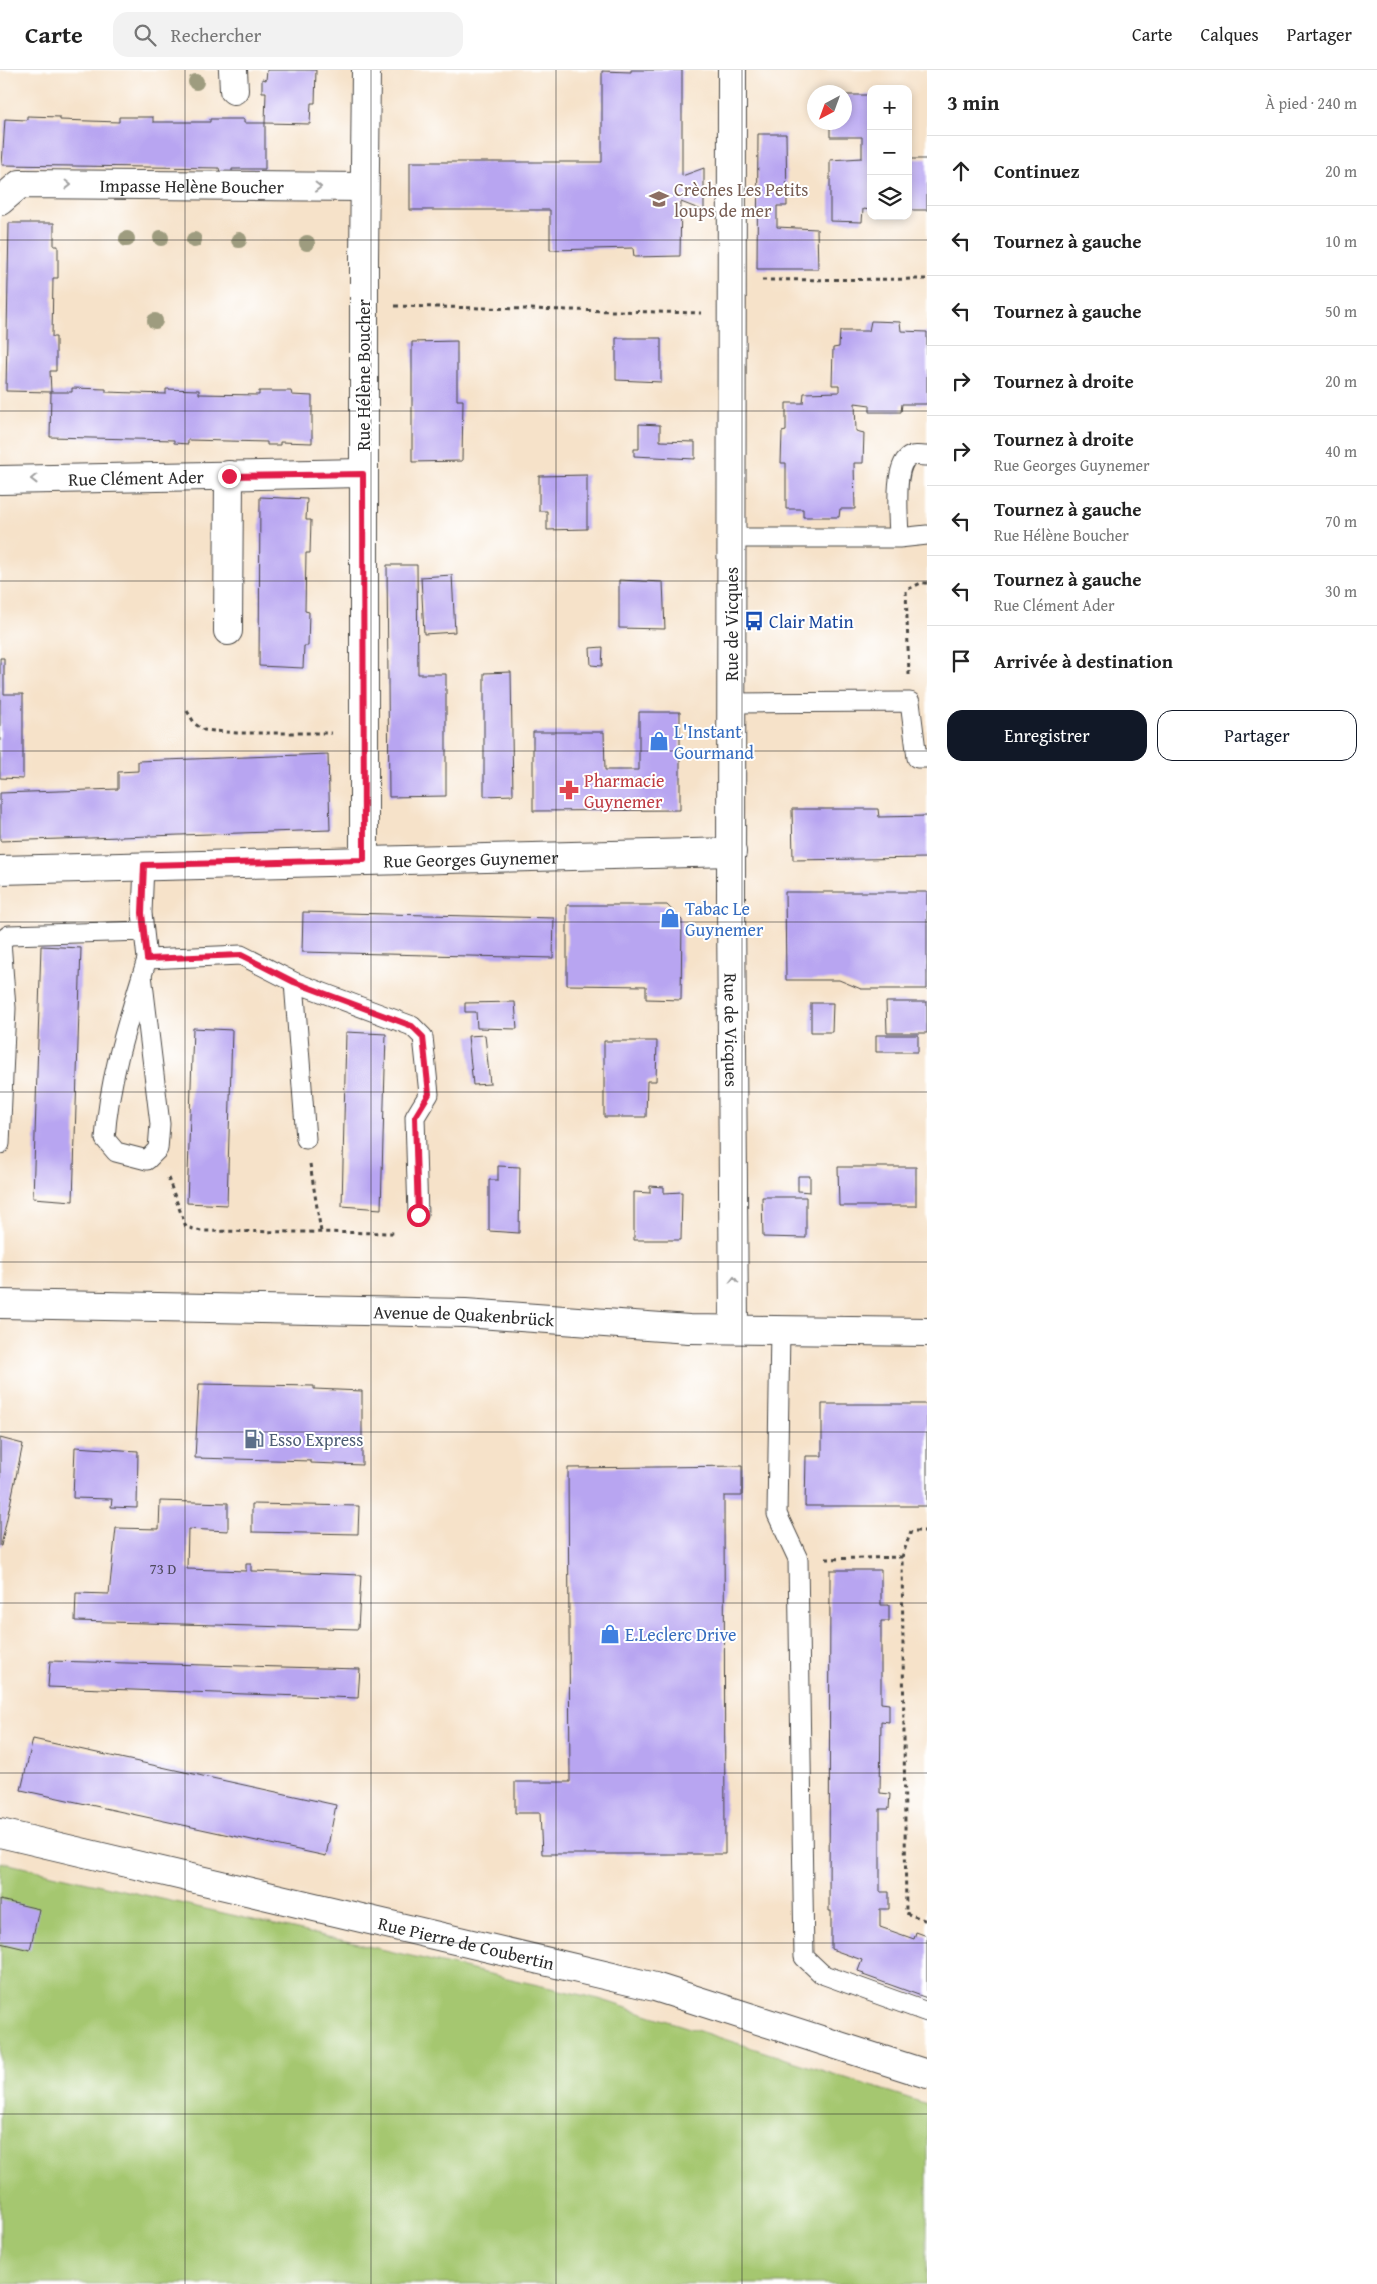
<!DOCTYPE html>
<html lang="fr">
<meta charset="utf-8">
<style>
body{margin:0;font-family:"Gentium Book Plus",serif;background:#f2f2f2;color:#222}
.controls{position:absolute;right:15px;top:15px;display:grid;overflow:hidden;border-radius:10px;box-shadow:0 2px 8px #0003}
.controls button{width:45px;height:45px;display:grid;place-items:center;padding:0;border:0;border-bottom:1px solid #e0e0e0;background:#fff;color:#222;font:25px sans-serif}
.compass{position:absolute;left:807px;top:15px;width:45px;height:45px;border-radius:50%;background:#fff;box-shadow:0 2px 8px #0003;rotate:221deg}
.stop{position:absolute;width:15px;height:15px;margin:-11px;border:4px solid #e11d48;border-radius:50%;background:#fff}
.stop.end{background:#e11d48;border-color:#fff;box-shadow:0 1px 5px #0008}
.list{margin:0;padding:0;list-style:none}
h2{display:flex;justify-content:space-between;align-items:center;height:65px;margin:0;padding:0 20px;font-size:21px}
h2 small{font-size:16px;font-weight:400;color:#767676}
.list li{display:grid;grid-template-columns:32px 1fr auto;gap:15px;align-items:center;box-sizing:border-box;height:70px;padding:0 20px;border-top:1px solid #e0e0e0}
.list b{display:block;font-size:19px;white-space:nowrap}
.list p{margin:0;font-size:16px;white-space:nowrap;color:#767676}
.list em{font-size:16px;font-style:normal;color:#767676}
.actions{display:flex;gap:10px;padding:15px 20px}
.actions a{flex:1;padding:11px 0;border:1px solid #111827;border-radius:15px;text-align:center;font-size:18px;color:#111827}
.actions .main{background:#111827;color:#fff}
.icon{flex:none;width:28px;height:28px;fill:none;stroke:currentColor;stroke-width:2;stroke-linecap:round;stroke-linejoin:round}
.map{position:relative;flex:none;width:927px;height:2214px;overflow:hidden}
header{display:flex;align-items:center;gap:30px;box-sizing:border-box;height:70px;padding:0 25px;background:#fff;border-bottom:1px solid #e0e0e0}
header strong{font-size:24px}
nav{display:flex;gap:28px;margin-inline-start:auto;font-size:18px}
.search{width:350px;height:45px;background:#f2f2f2;display:flex;align-items:center;gap:12px;box-sizing:border-box;padding:0 18px;border-radius:15px;color:#767676;font-size:19px}
main{display:flex}
aside{flex:1;background:#fff}
.map>svg:first-child{display:block}
.green{fill:#a5c770;stroke:#68794e}
.building{fill:#b8a5f1}
.lines{fill:none;stroke-linecap:round;stroke-linejoin:round}
.service-casing{stroke:#494643;stroke-width:21}
.minor-casing{stroke:#494643;stroke-width:30}
.secondary-casing{stroke:#494643;stroke-width:30}
.path{stroke:#494643;stroke-width:3;stroke-dasharray:4 4;stroke-linecap:butt}
.service{stroke:#fff;stroke-width:19}
.minor{stroke:#fff;stroke-width:28}
.secondary{stroke:#fff;stroke-width:28}
.tree{fill:#9e9c7f}
.oneway{stroke:#a0a0a0}
.route{stroke:#e11d48;stroke-width:6}
.grid{fill:none;stroke:#2b2b2b;stroke-width:1;stroke-opacity:0.55}
.labels{text-anchor:middle;dominant-baseline:central;stroke-width:4;stroke-linejoin:round;paint-order:stroke}
.number-label{font-size:15px;fill:#4e4a5c}
.street-label{font-size:18px;fill:#2b2b2b;stroke:#fff}
.education-label{font-size:18px;fill:#785e54;stroke:#fff;text-anchor:start}
.transit-label{font-size:18px;fill:#164399;stroke:#fff;text-anchor:start}
.shop-label{font-size:18px;fill:#366cbe;stroke:#fff;text-anchor:start}
.health-label{font-size:18px;fill:#be3a42;stroke:#fff;text-anchor:start}
.service-label{font-size:18px;fill:#4e5e75;stroke:#fff;text-anchor:start}
</style>
<header>
<strong>Carte</strong>
<div class="search"><svg class="icon" aria-label="search" viewBox="0 0 24 24"><circle cx="10" cy="10" r="6"/><path d="M15 15l6 6"/></svg>Rechercher</div>
<nav><a>Carte</a><a>Calques</a><a>Partager</a></nav>
</header>
<main>
<div class="map">
<svg width="927" height="2214" viewBox="0 0 927 2214">
<rect width="100%" height="100%" fill="#fff"/>
<filter id="ink" filterUnits="userSpaceOnUse"><feTurbulence type="fractalNoise" baseFrequency=".02" numOctaves="2"/><feDisplacementMap in="SourceGraphic" scale="10" xChannelSelector="R" yChannelSelector="G"/><feConvolveMatrix kernelMatrix="1 2 1 2 8 2 1 2 1" color-interpolation-filters="sRGB"/></filter>
<filter id="wash" filterUnits="userSpaceOnUse"><feTurbulence type="fractalNoise" baseFrequency=".0096" numOctaves="4" result="noise"/><feDisplacementMap in="SourceGraphic" scale="20" xChannelSelector="R" yChannelSelector="G"/><feGaussianBlur stdDeviation="1.12" result="paint"/><feColorMatrix in="noise" values="0 0 0 0 0 0 0 0 0 0 0 0 0 0 0 0 0 1.4 0 .05"/><feComposite in="paint" operator="in"/></filter>
<g filter="url(#wash)">
<rect width="100%" height="100%" fill="#f6e2c9"/>
<path class="green" d="M 0,1792 L 599,1929 L 927,2034 L 927,2214 L 0,2214 Z"/>
<g id="blocks">
<path class="building" d="M 267,0 L 316,0 L 315,33 L 311,33 L 310,54 L 265,53 L 266,22 L 262,22 L 262,9 L 266,10 Z
M 631,0 L 682,0 L 682,106 L 704,98 L 704,141 L 681,132 L 680,186 L 634,187 L 633,178 L 550,180 L 550,140 L 410,140 L 410,92 L 602,92 L 602,1 L 631,2 Z
M 844,25 L 871,25 L 871,140 L 863,139 L 862,152 L 830,151 L 830,90 L 862,88 L 862,67 L 830,67 L 830,52 L 844,52 Z
M 27,46 L 60,47 L 60,50 L 119,52 L 119,47 L 153,47 L 153,52 L 210,52 L 210,49 L 244,49 L 244,53 L 265,53 L 265,99 L 232,99 L 232,103 L 220,103 L 219,98 L 2,95 L 5,49 L 27,50 Z
M 758,64 L 786,64 L 787,136 L 777,136 L 777,157 L 817,159 L 818,199 L 757,199 Z
M 908,89 L 927,89 L 927,140 L 908,140 Z
M 9,153 L 54,153 L 54,176 L 58,176 L 58,208 L 53,208 L 52,267 L 56,267 L 56,301 L 50,301 L 51,322 L 72,322 L 72,318 L 106,319 L 106,322 L 166,324 L 166,319 L 199,320 L 199,324 L 259,325 L 259,321 L 291,321 L 292,325 L 312,326 L 312,373 L 280,372 L 280,375 L 267,375 L 267,372 L 188,370 L 188,374 L 174,373 L 174,370 L 50,367 L 51,322 L 6,321 Z
M 871,251 L 900,252 L 901,261 L 927,262 L 927,334 L 902,334 L 901,342 L 870,342 L 870,335 L 855,333 L 856,361 L 864,363 L 863,393 L 854,393 L 855,439 L 840,439 L 839,447 L 803,447 L 803,439 L 786,439 L 786,393 L 781,393 L 782,362 L 786,361 L 786,333 L 803,333 L 804,323 L 839,322 L 839,315 L 832,315 L 833,278 L 839,277 L 840,261 L 869,261 Z
M 616,268 L 661,268 L 661,312 L 616,310 Z
M 457,271 L 457,330 L 463,330 L 462,391 L 412,392 L 412,272 Z
M 639,354 L 660,355 L 660,371 L 695,372 L 695,389 L 634,386 L 634,379 L 639,379 Z
M 587,405 L 587,459 L 547,460 L 547,441 L 539,441 L 539,406 Z
M 260,427 L 307,429 L 306,450 L 311,450 L 310,483 L 306,483 L 305,541 L 309,542 L 308,576 L 304,576 L 303,598 L 259,596 Z
M 387,495 L 417,495 L 418,604 L 446,604 L 446,726 L 389,727 Z
M 452,505 L 455,562 L 424,564 L 421,507 Z
M 619,510 L 663,512 L 665,559 L 619,558 Z
M 603,577 L 602,596 L 591,595 L 590,578 Z
M 0,588 L 4,588 L 4,624 L 23,624 L 23,709 L 0,708 Z
M 511,602 L 513,725 L 484,726 L 484,603 Z
M 639,642 L 680,642 L 680,740 L 533,741 L 533,662 L 604,662 L 605,700 L 639,700 Z
M 328,684 L 330,760 L 0,771 L 0,723 L 118,719 L 118,702 L 138,701 L 138,691 Z
M 792,739 L 878,739 L 879,747 L 927,746 L 927,788 L 793,790 Z
M 785,822 L 927,822 L 927,919 L 861,919 L 839,910 L 786,910 Z
M 567,835 L 667,835 L 682,850 L 681,930 L 646,929 L 646,916 L 567,915 Z
M 303,842 L 554,848 L 553,888 L 302,882 Z
M 41,876 L 81,878 L 73,1131 L 33,1128 Z
M 515,932 L 517,959 L 477,958 L 476,942 L 465,942 L 465,933 Z
M 886,932 L 927,932 L 927,963 L 887,963 Z
M 811,933 L 833,933 L 832,962 L 811,962 Z
M 193,958 L 232,960 L 227,1135 L 187,1133 Z
M 346,962 L 386,964 L 381,1139 L 342,1136 Z
M 485,965 L 490,1014 L 473,1015 L 468,966 Z
M 876,965 L 918,965 L 918,982 L 876,982 Z
M 604,971 L 657,971 L 656,1011 L 647,1011 L 646,1047 L 604,1047 Z
M 498,1096 L 520,1097 L 519,1163 L 489,1161 L 489,1110 L 498,1110 Z
M 838,1097 L 916,1097 L 916,1136 L 839,1136 Z
M 798,1106 L 810,1106 L 810,1122 L 798,1121 Z
M 650,1116 L 664,1117 L 664,1123 L 682,1122 L 681,1170 L 634,1170 L 634,1122 L 650,1123 Z
M 762,1127 L 806,1127 L 806,1168 L 763,1167 Z
M 199,1314 L 314,1316 L 314,1319 L 362,1321 L 362,1395 L 311,1393 L 311,1391 L 195,1388 Z
M 822,1334 L 927,1334 L 927,1436 L 805,1436 L 806,1386 L 822,1386 Z
M 0,1368 L 23,1374 L 1,1476 L 0,1476 Z
M 75,1377 L 138,1381 L 137,1438 L 111,1437 L 112,1429 L 73,1428 Z
M 742,1396 L 742,1426 L 724,1426 L 725,1784 L 542,1784 L 540,1743 L 515,1743 L 515,1712 L 570,1712 L 568,1398 Z
M 160,1431 L 228,1433 L 228,1461 L 188,1459 L 187,1499 L 246,1501 L 246,1494 L 251,1494 L 251,1501 L 253,1501 L 361,1505 L 358,1559 L 75,1551 L 76,1523 L 109,1524 L 116,1458 L 159,1459 Z
M 252,1434 L 359,1436 L 358,1464 L 252,1462 Z
M 830,1500 L 881,1500 L 881,1535 L 889,1535 L 889,1551 L 881,1551 L 881,1633 L 889,1634 L 889,1652 L 881,1651 L 880,1723 L 890,1724 L 889,1739 L 880,1739 L 880,1822 L 889,1822 L 889,1839 L 880,1839 L 880,1857 L 914,1869 L 916,1862 L 927,1866 L 927,1928 L 863,1905 L 864,1903 L 858,1901 L 862,1890 L 831,1879 L 831,1841 L 829,1841 Z
M 50,1591 L 360,1599 L 358,1628 L 48,1617 Z
M 33,1669 L 336,1735 L 326,1786 L 21,1720 Z
M 0,1830 L 39,1839 L 30,1880 L 0,1873 Z"/>
</g>
</g>
<g filter="url(#ink)">
<use href="#blocks" fill-opacity="0" stroke="#494643" stroke-width="1"/>
<g class="lines">
<defs>
<path id="service" d="M 731,468 L 899,468 L 927,465
M 899,468 C 899,452 892,392 911,386 C 916,385 922,386 927,386
M 731,633 L 910,632 L 917,688 L 927,688
M 144,795 L 142,843 L 147,889 L 241,885 L 294,912 L 412,956 L 423,967 L 429,1024 L 415,1047 L 418,1145
M 142,905 L 160,1054 L 158,1079 L 147,1090 L 116,1082 L 105,1069 C 109,1007 129,948 147,889
M 294,912 L 306,1069
M 0,1074 L 6,938 L 1,871 L 9,865 L 144,861
M 780,1260 L 777,1444 L 798,1489 L 804,1887 L 822,1904 L 927,1942"/>
<g id="minor">
<path d="M 233,0 L 234,20"/>
<path id="s1" d="M 732,0 L 731,832 L 734,1259"/>
<path id="s2" d="M 0,131 L 20,114 L 364,117"/>
<path id="s3" d="M 0,410 L 363,403"/>
<path d="M 228,561 L 229,405"/>
<path d="M 364,790 L 364,189 L 366,0"/>
<path id="s4" d="M 0,800 L 732,782"/>
<path id="s5" d="M 0,1763 L 655,1917 L 927,2004"/>
</g>
<g id="secondary">
<path id="s6" d="M 0,1234 L 465,1243 L 689,1259 L 927,1262"/>
</g>
</defs>
<use href="#service" class="service-casing"/>
<use href="#minor" class="minor-casing"/>
<use href="#secondary" class="secondary-casing"/>
<path class="path" d="M 762,210 L 927,209
M 395,236 L 701,243
M 909,605 L 906,520 L 921,513 L 927,513
M 187,641 L 195,654 L 204,660 L 237,663 L 332,663
M 310,1094 L 321,1162
M 168,1108 L 186,1157 L 201,1161 L 397,1163
M 927,1461 L 911,1461 L 902,1487 L 906,1843 L 927,1851
M 826,1489 L 902,1487"/>
<use href="#service" class="service"/>
<use href="#minor" class="minor"/>
<use href="#secondary" class="secondary"/>
</g>
<g class="tree">
<circle cx="196" cy="12" r="8"/>
<circle cx="161" cy="168" r="8"/>
<circle cx="127" cy="169" r="8"/>
<circle cx="194" cy="170" r="8"/>
<circle cx="239" cy="170" r="8"/>
<circle cx="307" cy="173" r="8"/>
<circle cx="155" cy="251" r="8"/>
</g>
<defs><path id="oneway-chevron" d="M-2-3.5L2.5 0L-2 3.5" fill="none" stroke-width="1.6" stroke-linecap="round" stroke-linejoin="round" transform="scale(1.25)"/></defs>
<g class="oneway">
<use href="#oneway-chevron" transform="translate(68 115) rotate(1)"/>
<use href="#oneway-chevron" transform="translate(318 117) rotate(1)"/>
<use href="#oneway-chevron" transform="translate(34 409) rotate(179)"/>
<use href="#oneway-chevron" transform="translate(734 1210) rotate(-90)"/>
</g>
</g>
<g class="lines" filter="url(#ink)">
<path class="route" d="M 229,406 L 363,404 L 364,790 L 144,795 L 142,843 L 147,889 L 241,885 L 294,912 L 412,956 L 423,967 L 429,1024 L 415,1047 L 418,1145"/>
</g>
<path class="grid" d="M 185,0 L 185,2214M 371,0 L 371,2214M 556,0 L 556,2214M 742,0 L 742,2214M 0,170 L 927,170M 0,341 L 927,341M 0,511 L 927,511M 0,681 L 927,681M 0,852 L 927,852M 0,1022 L 927,1022M 0,1192 L 927,1192M 0,1362 L 927,1362M 0,1533 L 927,1533M 0,1703 L 927,1703M 0,1873 L 927,1873M 0,2044 L 927,2044"/>
<defs>
<symbol id="school-bare" viewBox="-9 -9 18 18"><path d="M0-5L7-2L0 1L-7-2ZM-4 1L0 2.5L4 1V4Q0 6-4 4Z" fill="#8d6e63" stroke="#fff" stroke-width="2.5" paint-order="stroke"/></symbol>
<symbol id="bus-bare" viewBox="-9 -9 18 18"><path d="M-5-6H5V4H4V6H2V4H-2V6H-4V4H-5ZM-3.5-4V0h7V-4ZM-3.5 1.2v1.5H-2V1.2ZM2 1.2v1.5H3.5V1.2Z" fill="#1a4fb4" stroke="#fff" stroke-width="2.5" paint-order="stroke"/></symbol>
<symbol id="shop-bare" viewBox="-9 -9 18 18"><path d="M-5-2.5h2.3a2.7 3.5 0 0 1 5.4 0H5L5.5 6h-11ZM-1.5-2.5h3a1.5 2.3 0 0 0-3 0Z" fill="#3f7fe0" stroke="#fff" stroke-width="2.5" paint-order="stroke"/></symbol>
<symbol id="pharmacy-bare" viewBox="-9 -9 18 18"><path d="M-2-6h4v4h4v4h-4v4h-4v-4h-4v-4h4Z" fill="#e0444e" stroke="#fff" stroke-width="2.5" paint-order="stroke"/></symbol>
<symbol id="fuel-bare" viewBox="-9 -9 18 18"><path d="M-5.5-6h7V0h2V4h1.3V-2.5L3-4.5l.8-.8L6-3V5H2.5V1h-1V6h-7ZM-4.2-4.7v3.2H.2V-4.7Z" fill="#5c6f8a" stroke="#fff" stroke-width="2.5" paint-order="stroke"/></symbol>
</defs>
<g fill-rule="evenodd">
<use href="#school-bare" x="645" y="115" width="28" height="28"/>
<use href="#bus-bare" x="740" y="537" width="28" height="28"/>
<use href="#shop-bare" x="645" y="657" width="28" height="28"/>
<use href="#pharmacy-bare" x="555" y="706" width="28" height="28"/>
<use href="#shop-bare" x="656" y="834" width="28" height="28"/>
<use href="#fuel-bare" x="240" y="1355" width="28" height="28"/>
<use href="#shop-bare" x="596" y="1550" width="28" height="28"/>
</g>
<g class="labels">
<g class="number-label">
<text x="163" y="1498">73 D</text>
</g>
<g class="street-label">
<text stroke="none"><textPath href="#s2" startOffset="198">Impasse Helène Boucher</textPath></text>
<text transform="translate(363 305) rotate(-90)">Rue Hélène Boucher</text>
<text stroke="none"><textPath href="#s3" startOffset="136">Rue Clément Ader</textPath></text>
<text transform="translate(731 554) rotate(-90)">Rue de Vicques</text>
<text stroke="none"><textPath href="#s4" startOffset="471">Rue Georges Guynemer</textPath></text>
<text stroke="none"><textPath href="#s1" startOffset="960">Rue de Vicques</textPath></text>
<text stroke="none"><textPath href="#s6" startOffset="464">Avenue de Quakenbrück</textPath></text>
<text stroke="none"><textPath href="#s5" startOffset="479">Rue Pierre de Coubertin</textPath></text>
</g>
<g class="education-label">
<text x="674" y="119">Crèches Les Petits<tspan x="674" dy="21">loups de mer</tspan></text>
</g>
<g class="transit-label">
<text x="769" y="551">Clair Matin</text>
</g>
<g class="shop-label">
<text x="674" y="661">L'Instant<tspan x="674" dy="21">Gourmand</tspan></text>
<text x="685" y="838">Tabac Le<tspan x="685" dy="21">Guynemer</tspan></text>
<text x="625" y="1564">E.Leclerc Drive</text>
</g>
<g class="health-label">
<text x="584" y="710">Pharmacie<tspan x="584" dy="21">Guynemer</tspan></text>
</g>
<g class="service-label">
<text x="269" y="1369">Esso Express</text>
</g>
</g>
</svg>
<div class="controls">
<button>+</button>
<button>−</button>
<button><svg class="icon" aria-label="layers" viewBox="0 0 24 24"><path d="M12 4l9 5-9 5-9-5zM3 14l9 5 9-5"/></svg></button>
</div>
<svg class="compass" viewBox="-18 -18 36 36"><path d="M0-13l5 13h-10z" fill="#e53935"/><path d="M0 13l5-13h-10z" fill="#767676"/></svg>
<div class="stop" style="left:418px;top:1145px"></div>
<div class="stop end" style="left:229px;top:406px"></div>
</div>
<aside>
<h2>3 min<small>À pied · 240 m</small></h2>
<ul class="list">
<li><svg class="icon" aria-label="ahead" viewBox="0 0 24 24"><path d="M12 20V5M6 11l6-6 6 6"/></svg><div><b>Continuez</b></div><em>20 m</em></li>
<li><svg class="icon" aria-label="left" viewBox="0 0 24 24"><path d="M17 20v-9H6M10 6l-5 5 5 5"/></svg><div><b>Tournez à gauche</b></div><em>10 m</em></li>
<li><svg class="icon" aria-label="left" viewBox="0 0 24 24"><path d="M17 20v-9H6M10 6l-5 5 5 5"/></svg><div><b>Tournez à gauche</b></div><em>50 m</em></li>
<li><svg class="icon" aria-label="right" viewBox="0 0 24 24"><path d="M7 20v-9h11M14 6l5 5-5 5"/></svg><div><b>Tournez à droite</b></div><em>20 m</em></li>
<li><svg class="icon" aria-label="right" viewBox="0 0 24 24"><path d="M7 20v-9h11M14 6l5 5-5 5"/></svg><div><b>Tournez à droite</b><p>Rue Georges Guynemer</p></div><em>40 m</em></li>
<li><svg class="icon" aria-label="left" viewBox="0 0 24 24"><path d="M17 20v-9H6M10 6l-5 5 5 5"/></svg><div><b>Tournez à gauche</b><p>Rue Hélène Boucher</p></div><em>70 m</em></li>
<li><svg class="icon" aria-label="left" viewBox="0 0 24 24"><path d="M17 20v-9H6M10 6l-5 5 5 5"/></svg><div><b>Tournez à gauche</b><p>Rue Clément Ader</p></div><em>30 m</em></li>
<li><svg class="icon" aria-label="arrive" viewBox="0 0 24 24"><path d="M6 21V4h12l-3 4 3 4H6"/></svg><div><b>Arrivée à destination</b></div></li>
</ul>
<div class="actions"><a class="main">Enregistrer</a><a>Partager</a></div>
</aside>
</main>
